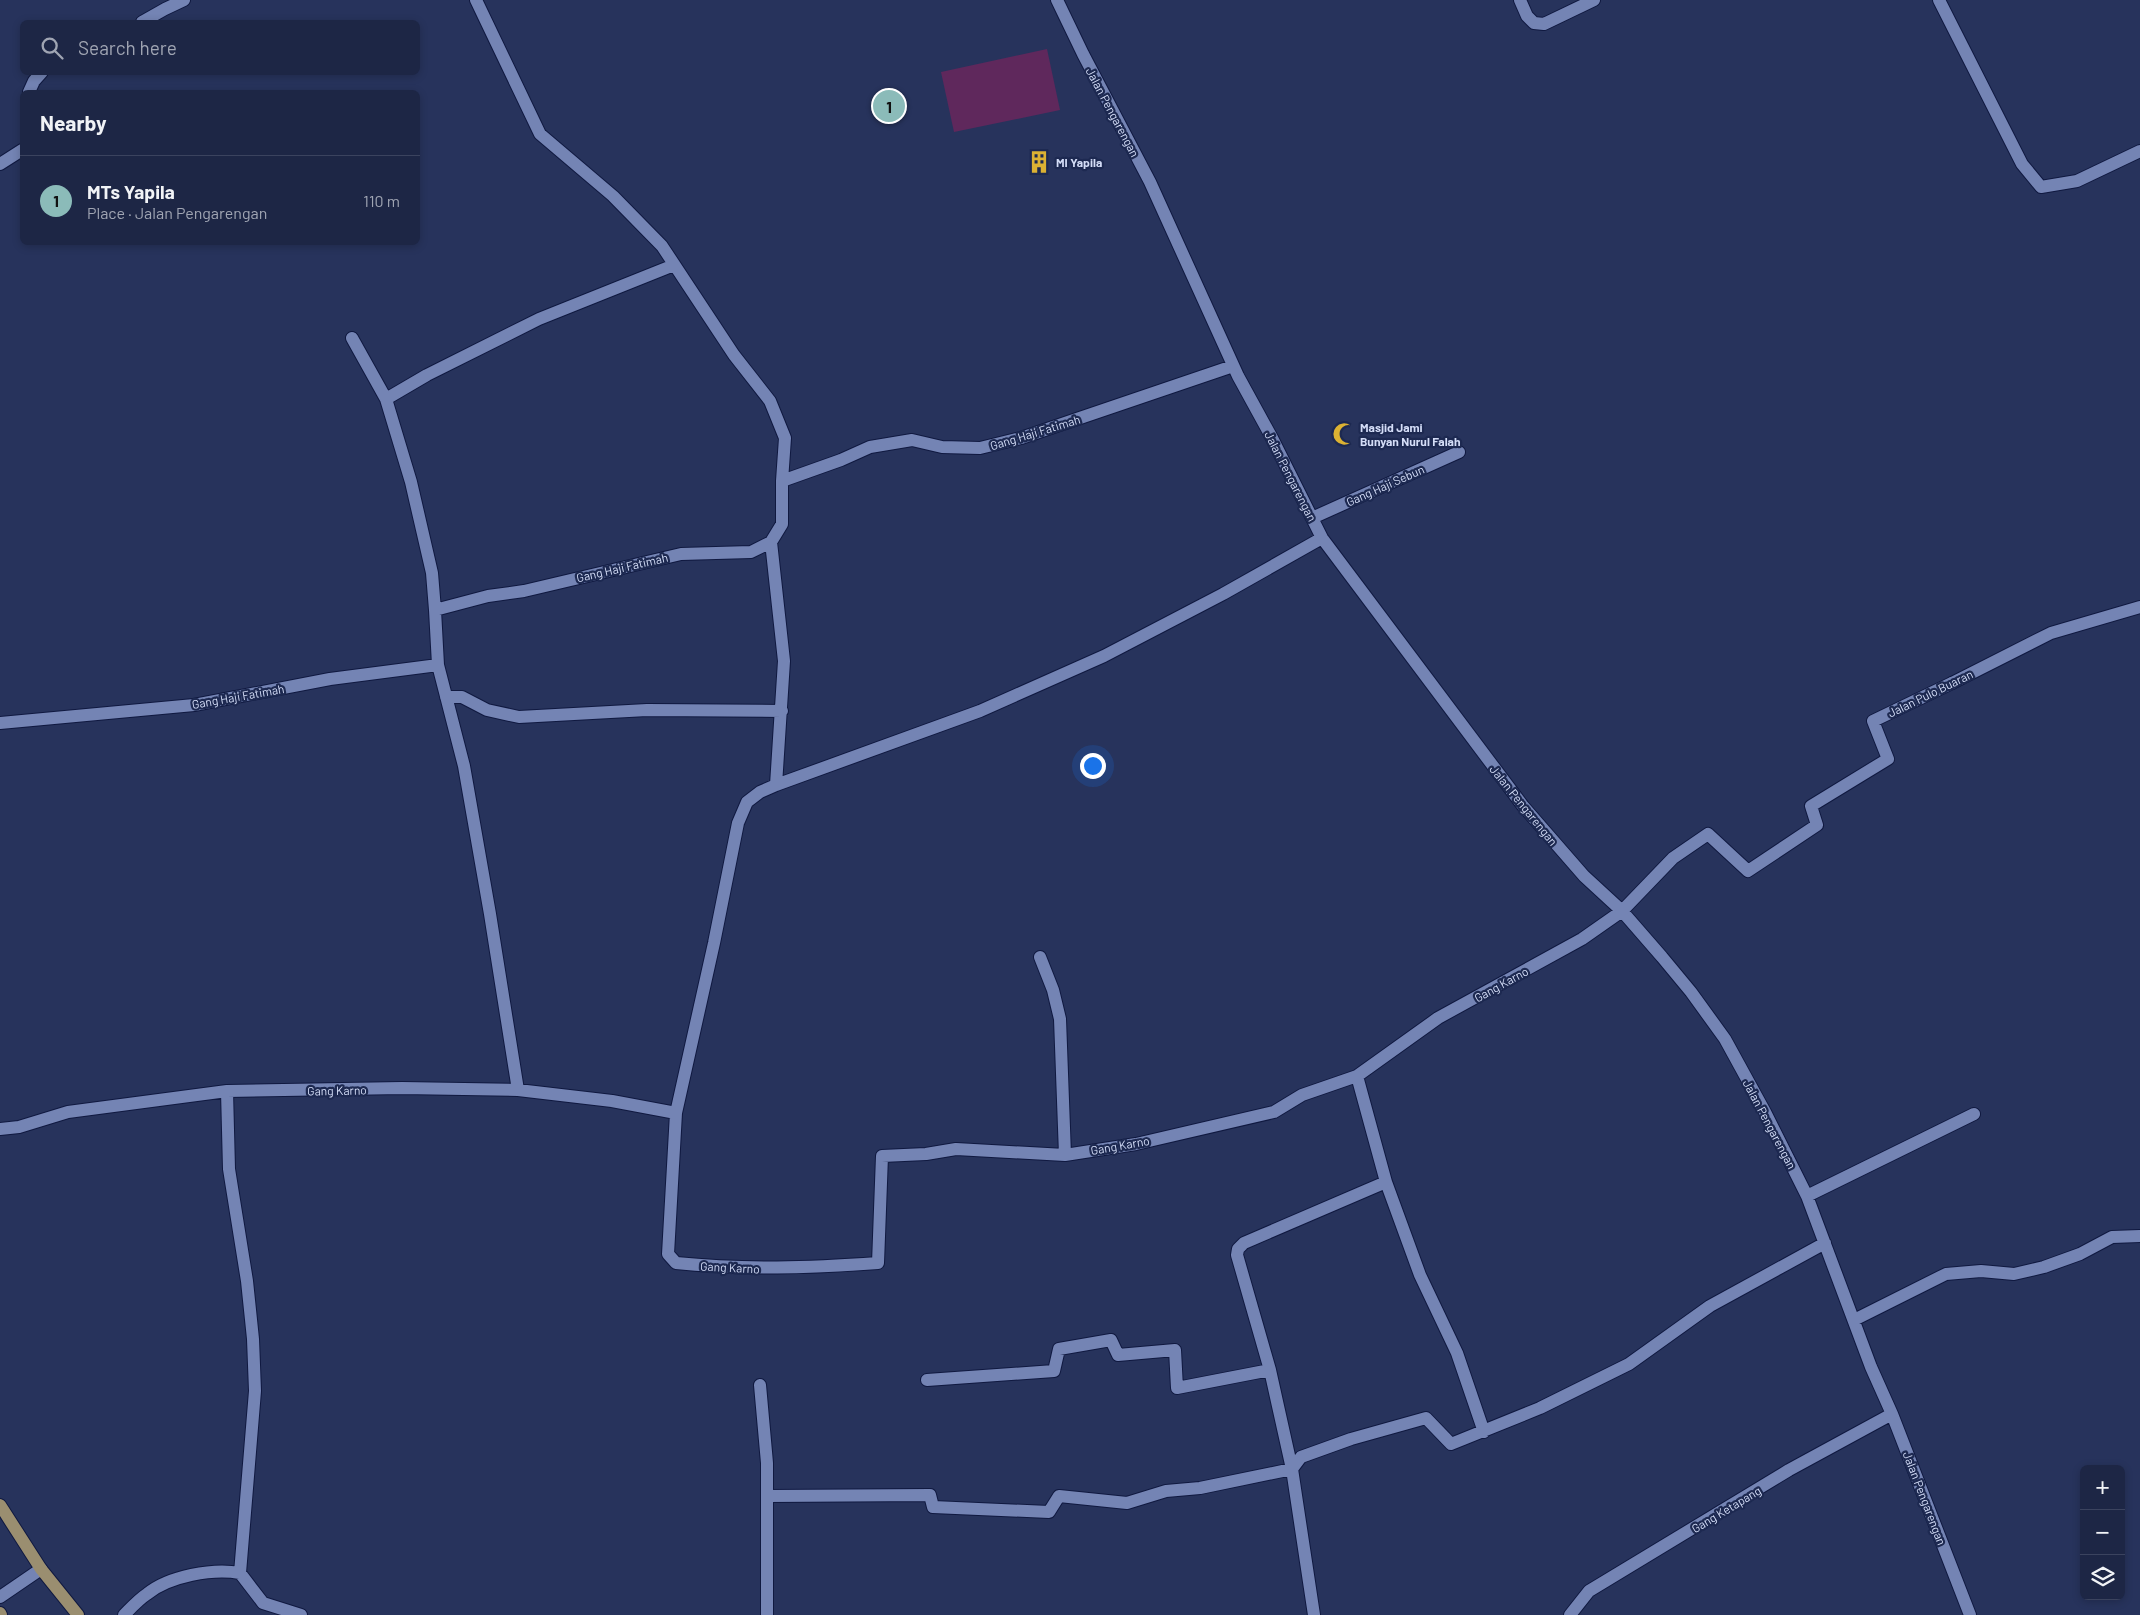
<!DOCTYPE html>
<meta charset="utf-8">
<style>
body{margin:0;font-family:Barlow,sans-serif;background:#2a3250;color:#f1f3f6}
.controls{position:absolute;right:15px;bottom:15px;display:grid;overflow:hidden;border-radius:8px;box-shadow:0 2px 8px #0003}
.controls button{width:45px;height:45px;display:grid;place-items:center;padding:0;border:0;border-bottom:1px solid #3b435e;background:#1d2645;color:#f1f3f6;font:25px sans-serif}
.you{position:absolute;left:1092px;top:765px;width:18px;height:18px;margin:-12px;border:4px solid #fff;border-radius:50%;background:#1a73e8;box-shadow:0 0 0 8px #1a73e833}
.badge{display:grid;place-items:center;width:32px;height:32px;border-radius:50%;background:#8bbbb9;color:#111;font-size:16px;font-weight:700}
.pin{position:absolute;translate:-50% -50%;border:2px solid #fff;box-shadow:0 1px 5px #0006}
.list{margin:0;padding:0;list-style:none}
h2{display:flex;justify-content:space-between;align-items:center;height:65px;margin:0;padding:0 20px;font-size:21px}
h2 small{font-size:16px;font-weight:400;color:#a0a5b3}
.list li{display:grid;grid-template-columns:32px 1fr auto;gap:15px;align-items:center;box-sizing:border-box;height:90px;padding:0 20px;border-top:1px solid #3b435e}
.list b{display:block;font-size:19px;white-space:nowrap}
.list p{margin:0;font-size:16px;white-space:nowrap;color:#a0a5b3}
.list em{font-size:16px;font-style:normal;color:#a0a5b3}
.icon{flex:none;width:28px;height:28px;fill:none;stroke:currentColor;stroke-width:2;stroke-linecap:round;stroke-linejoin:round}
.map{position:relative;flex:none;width:2140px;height:1615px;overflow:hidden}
.search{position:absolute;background:#1d2645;box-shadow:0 2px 8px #0003;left:20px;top:20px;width:400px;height:55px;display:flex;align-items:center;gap:12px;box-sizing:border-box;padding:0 18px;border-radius:8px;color:#a0a5b3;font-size:19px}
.panel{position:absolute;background:#1d2645;box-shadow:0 2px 8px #0003;left:20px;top:90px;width:400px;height:155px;border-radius:8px}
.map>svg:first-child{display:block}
.green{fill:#5f285c}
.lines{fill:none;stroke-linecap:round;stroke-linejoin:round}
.service-casing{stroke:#101940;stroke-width:14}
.minor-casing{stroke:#101940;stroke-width:14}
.primary-casing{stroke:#101940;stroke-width:14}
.service{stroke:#7484b4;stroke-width:12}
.minor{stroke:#7484b4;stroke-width:12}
.primary{stroke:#9a8e70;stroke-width:12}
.labels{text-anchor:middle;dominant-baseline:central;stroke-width:4.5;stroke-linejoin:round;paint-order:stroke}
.street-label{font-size:12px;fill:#d4ddf7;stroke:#1d2951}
.poi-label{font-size:12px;font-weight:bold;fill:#d4ddf7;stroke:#1d2951;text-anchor:start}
</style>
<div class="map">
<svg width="2140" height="1615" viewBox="0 0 2140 1615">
<rect width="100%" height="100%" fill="#27335c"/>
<path class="green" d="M 1047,49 L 1060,110 L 954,132 L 941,72 Z"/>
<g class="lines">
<defs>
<path id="service" d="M 1520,0 L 1527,16 L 1534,23 L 1544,24 L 1594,0
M 1939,0 L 2022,164 L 2041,187 L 2077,181 L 2140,151
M 1952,683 L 2051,633 L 2140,607"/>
<path id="minor" d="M 476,0 L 540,134 L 613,196 L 662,246 L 734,355 L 770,401 L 785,438 L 782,481
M 1057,0 L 1083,54 L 1150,182 L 1238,376 L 1272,438 L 1322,538 L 1523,806 L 1584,876 L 1622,911 L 1662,957 L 1691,992 L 1725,1039 L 1765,1112 L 1807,1196 L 1871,1367 L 1892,1414 L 1970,1615
M 142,22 L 165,9 L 184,0
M 29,92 L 34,81 L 42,72
M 0,164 L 22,150
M 352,338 L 386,399 L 411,482 L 432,573 L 435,610
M 386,399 L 427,375 L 539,319 L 674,265
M 1312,518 L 1459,452
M 1322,538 L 1223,594 L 1104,656 L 980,711 L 776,785 L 760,792 L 747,802 L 738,823 L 714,943 L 676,1113 L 668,1254 L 676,1263 C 746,1270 808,1268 878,1263 L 882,1156 L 926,1154 L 956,1149 L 1065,1155 L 1136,1144 L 1274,1112 L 1302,1095 L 1357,1076 L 1438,1018 L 1582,939 L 1622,911 L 1673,858 L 1708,834 L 1748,871 L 1817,825 L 1811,806 L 1888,759 L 1873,721 L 1952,683
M 771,542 L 784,661 L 776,785
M 446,697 L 462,697 L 487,710 L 519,717 L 647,710 L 782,711
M 0,723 L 194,705 L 330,679 L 438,665
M 1040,957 L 1053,990 L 1060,1019 L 1065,1155
M 1357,1076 L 1386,1182 L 1420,1275 L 1457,1353 L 1484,1432
M 518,1090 L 490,914 L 464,766 L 438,665 L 435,610 L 488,596 L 524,591 L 681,554 L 751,552 L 771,542 L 782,524 L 782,481 L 841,460 L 870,447 L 912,440 L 942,447 L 980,448 L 1021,438 L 1233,366
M 227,1091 L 229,1169 L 247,1281 L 253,1339 L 255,1391 L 240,1573
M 0,1129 L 19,1127 L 68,1112 L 227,1091 L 402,1088 L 518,1090 L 612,1101 L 676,1113
M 1807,1196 L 1974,1114
M 1854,1320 L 1946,1274 L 1981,1271 L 2014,1274 L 2044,1267 L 2080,1254 L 2112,1237 L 2140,1236
M 927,1380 L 1054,1371 L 1059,1349 L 1111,1340 L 1118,1355 L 1175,1350 L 1177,1388 L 1270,1370
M 760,1385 L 767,1463 L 767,1615
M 768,1496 L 930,1495 L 933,1507 L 1049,1512 L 1059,1496 L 1127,1503 L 1166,1491 L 1200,1488 L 1292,1469 L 1301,1457 L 1351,1439 L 1426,1418 L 1451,1444 L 1540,1408 L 1629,1364 L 1710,1306 L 1825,1243
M 0,1597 L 41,1569
M 124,1615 C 131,1608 138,1600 147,1594 C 169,1576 213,1568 240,1573 L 263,1603 L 301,1615
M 1314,1615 L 1292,1469 L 1270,1370 L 1237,1255 L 1238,1249 L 1244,1243 L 1386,1182
M 1570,1615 L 1589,1591 L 1789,1470 L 1892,1414"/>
<path id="primary" d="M 0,1505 L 41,1569 L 78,1615
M 0,1613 L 1,1615"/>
</defs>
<use href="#service" class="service-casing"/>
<use href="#minor" class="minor-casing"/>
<use href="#primary" class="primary-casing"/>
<use href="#service" class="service"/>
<use href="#minor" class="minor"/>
<use href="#primary" class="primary"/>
</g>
<defs>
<symbol id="building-bare" viewBox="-9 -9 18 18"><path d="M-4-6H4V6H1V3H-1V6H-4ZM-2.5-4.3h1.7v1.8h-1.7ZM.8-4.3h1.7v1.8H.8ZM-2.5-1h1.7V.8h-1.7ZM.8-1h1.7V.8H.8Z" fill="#dcb233" stroke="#1d2951" stroke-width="2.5" paint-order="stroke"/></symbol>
<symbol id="mosque-bare" viewBox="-9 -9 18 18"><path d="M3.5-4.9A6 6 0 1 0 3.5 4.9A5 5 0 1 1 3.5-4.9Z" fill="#dcb233" stroke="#1d2951" stroke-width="2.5" paint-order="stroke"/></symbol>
</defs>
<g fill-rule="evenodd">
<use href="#building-bare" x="1023" y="146" width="32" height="32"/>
<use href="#mosque-bare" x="1328" y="418" width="32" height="32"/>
</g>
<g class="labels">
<g class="street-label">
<text transform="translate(1113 112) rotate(62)">Jalan Pengarengan</text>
<text transform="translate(1035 432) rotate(-17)">Gang Haji Fatimah</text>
<text transform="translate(1291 476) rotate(63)">Jalan Pengarengan</text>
<text transform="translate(1385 485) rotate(-24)">Gang Haji Sebun</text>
<text transform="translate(622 567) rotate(-13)">Gang Haji Fatimah</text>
<text transform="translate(1930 693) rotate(-26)">Jalan Pulo Buaran</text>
<text transform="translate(238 696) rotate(-10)">Gang Haji Fatimah</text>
<text transform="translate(1524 805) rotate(51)">Jalan Pengarengan</text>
<text transform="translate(1501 984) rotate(-29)">Gang Karno</text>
<text transform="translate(337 1090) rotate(-1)">Gang Karno</text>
<text transform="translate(1770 1124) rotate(62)">Jalan Pengarengan</text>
<text transform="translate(1120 1145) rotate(-10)">Gang Karno</text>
<text transform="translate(730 1267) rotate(3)">Gang Karno</text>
<text transform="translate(1925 1498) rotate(69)">Jalan Pengarengan</text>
<text transform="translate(1726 1509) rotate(-31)">Gang Ketapang</text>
</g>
<g class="poi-label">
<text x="1056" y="162">MI Yapila</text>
<text x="1360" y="427">Masjid Jami<tspan x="1360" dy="14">Bunyan Nurul Falah</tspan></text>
</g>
</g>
</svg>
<div class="controls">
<button>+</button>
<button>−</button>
<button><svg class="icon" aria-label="layers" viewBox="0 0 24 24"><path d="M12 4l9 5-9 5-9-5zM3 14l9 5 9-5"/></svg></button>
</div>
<div class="you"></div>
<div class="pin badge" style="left:889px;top:106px">1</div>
<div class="search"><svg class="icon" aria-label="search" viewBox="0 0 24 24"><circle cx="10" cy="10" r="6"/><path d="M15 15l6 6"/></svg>Search here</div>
<section class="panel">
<h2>Nearby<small></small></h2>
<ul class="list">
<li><span class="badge">1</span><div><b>MTs Yapila</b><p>Place · Jalan Pengarengan</p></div><em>110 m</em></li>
</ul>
</section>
</div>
